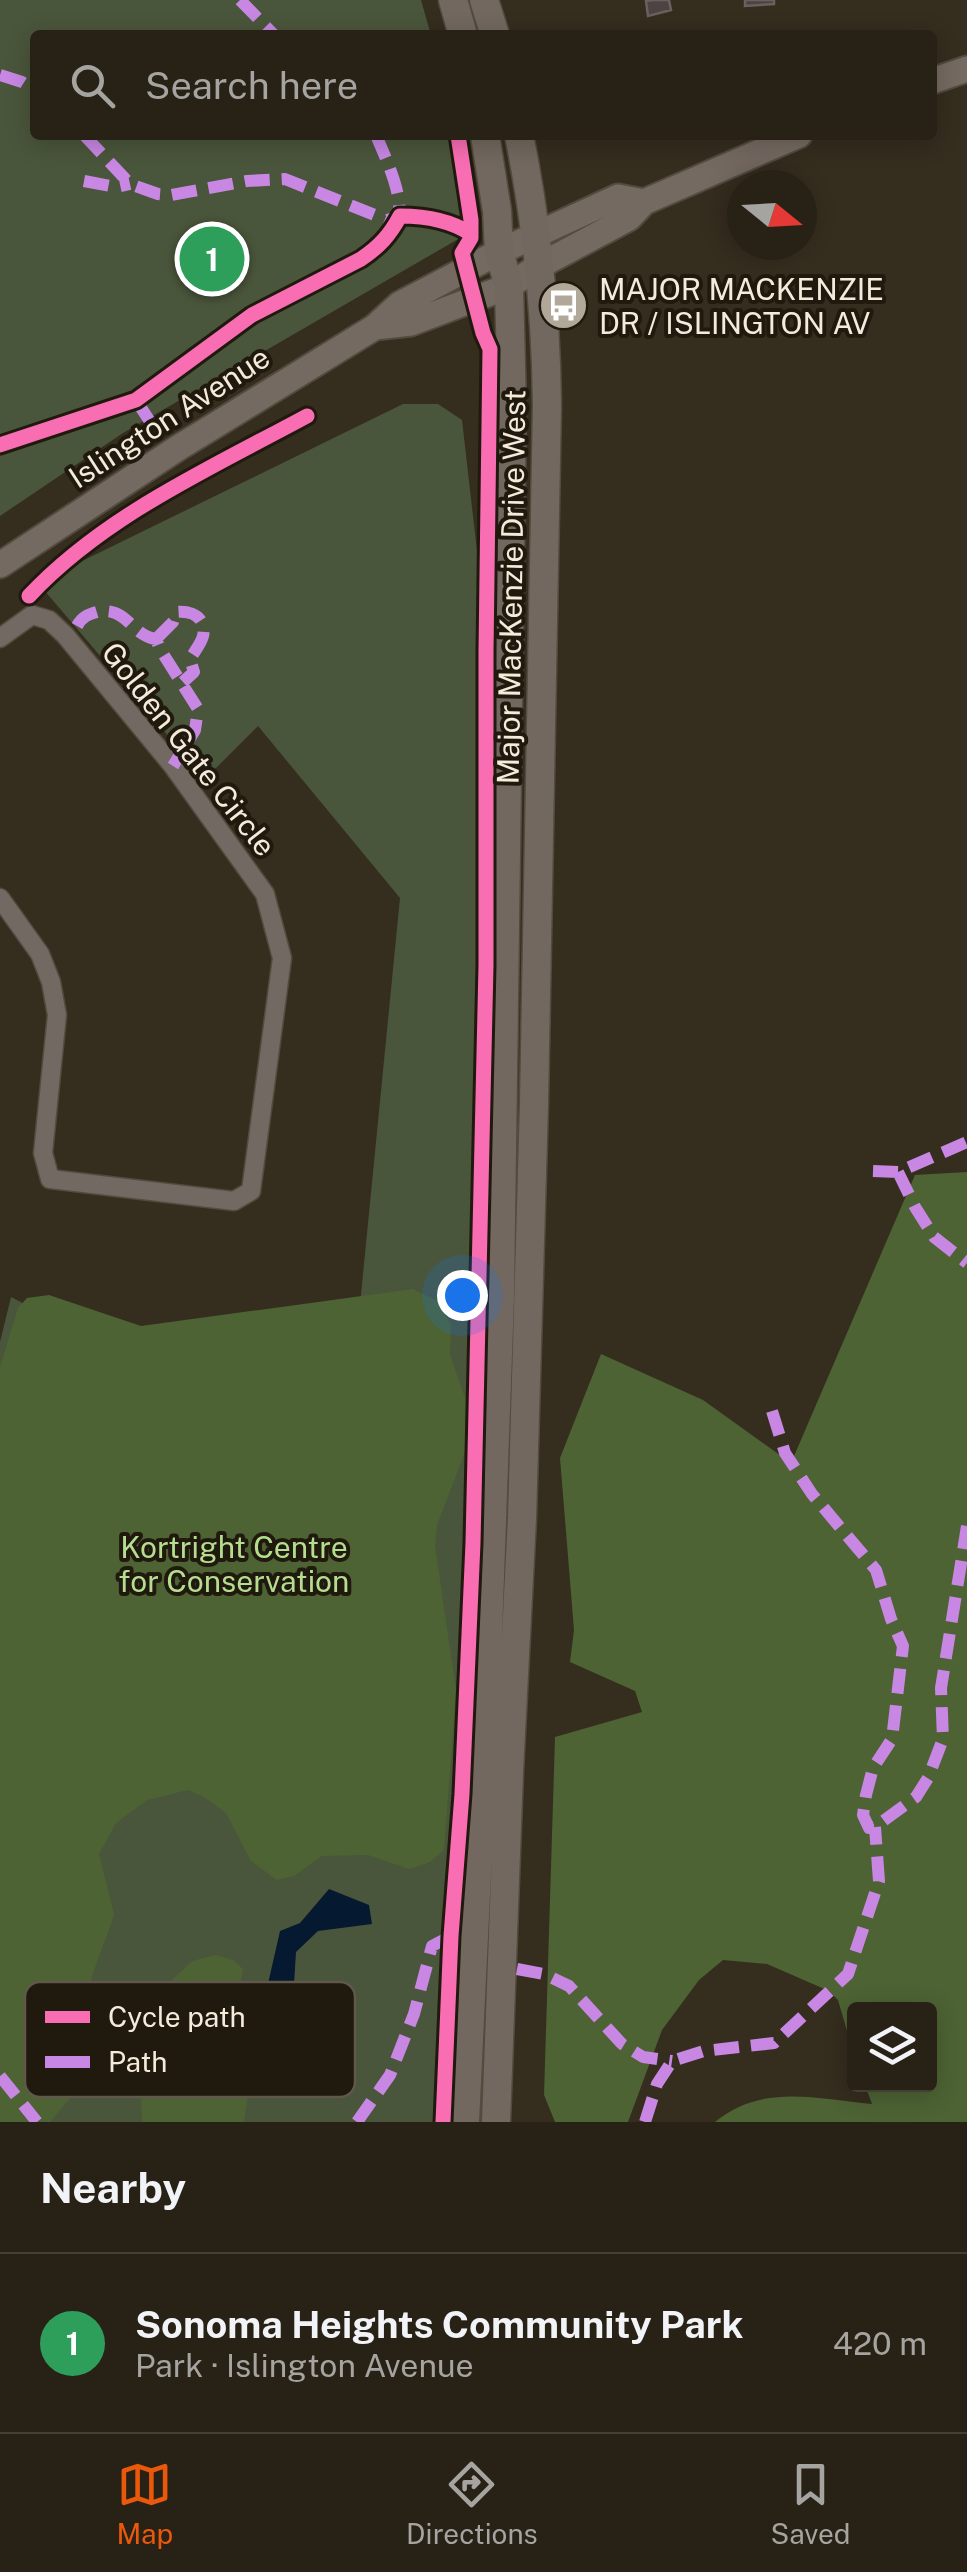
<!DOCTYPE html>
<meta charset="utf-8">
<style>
body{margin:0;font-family:"Public Sans",sans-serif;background:#342f23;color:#f1f3f6}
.controls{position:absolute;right:30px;bottom:30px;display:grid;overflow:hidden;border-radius:10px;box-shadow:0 5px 25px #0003}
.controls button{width:90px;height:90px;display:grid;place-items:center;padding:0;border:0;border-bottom:2px solid #443f35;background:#282216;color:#f1f3f6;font:50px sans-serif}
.compass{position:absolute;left:727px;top:170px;width:90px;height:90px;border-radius:50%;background:#282216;box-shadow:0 5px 25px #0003;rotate:108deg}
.you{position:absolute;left:462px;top:1295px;width:35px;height:35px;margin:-25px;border:8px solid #fff;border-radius:50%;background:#1a73e8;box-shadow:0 0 0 15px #1a73e833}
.badge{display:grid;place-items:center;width:65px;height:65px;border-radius:50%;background:#ea580c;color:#fff;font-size:32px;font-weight:700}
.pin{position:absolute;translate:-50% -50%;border:5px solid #fff;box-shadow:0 2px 10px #0006}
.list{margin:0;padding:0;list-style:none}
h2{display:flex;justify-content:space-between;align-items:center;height:130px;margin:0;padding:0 40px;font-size:42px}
h2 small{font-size:32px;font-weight:400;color:#a5a4a1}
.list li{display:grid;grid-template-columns:65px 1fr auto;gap:30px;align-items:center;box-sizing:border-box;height:180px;padding:0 40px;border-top:2px solid #443f35}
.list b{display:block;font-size:38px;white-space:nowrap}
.list p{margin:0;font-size:32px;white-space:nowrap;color:#a5a4a1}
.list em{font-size:32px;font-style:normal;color:#a5a4a1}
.icon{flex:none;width:55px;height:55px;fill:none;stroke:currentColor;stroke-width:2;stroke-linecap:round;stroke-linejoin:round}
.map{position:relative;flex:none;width:967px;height:2122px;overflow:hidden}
.search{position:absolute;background:#282216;box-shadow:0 5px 25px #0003;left:30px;right:30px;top:30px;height:110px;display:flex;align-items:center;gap:25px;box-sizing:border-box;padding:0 35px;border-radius:10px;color:#a5a4a1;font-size:38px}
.sheet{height:310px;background:#282216}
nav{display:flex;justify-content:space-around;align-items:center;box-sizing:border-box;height:140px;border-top:2px solid #443f35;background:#282216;font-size:28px;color:#a5a4a1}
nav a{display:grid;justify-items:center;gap:5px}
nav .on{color:#ea580c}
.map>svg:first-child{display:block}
.green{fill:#4a563b}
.forest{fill:#4d6334}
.water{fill:#051931}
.building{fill:#4b4442;stroke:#696160;stroke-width:2.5}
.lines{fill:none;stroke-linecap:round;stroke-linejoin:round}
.street-casing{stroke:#524b3e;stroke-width:21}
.secondary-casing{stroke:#524b3e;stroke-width:29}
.primary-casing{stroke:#524b3e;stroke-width:31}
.street{stroke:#716962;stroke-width:18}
.secondary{stroke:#756a62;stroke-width:25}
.primary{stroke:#72685f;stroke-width:28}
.quiet{stroke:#c787e3;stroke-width:12;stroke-dasharray:25 12;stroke-linecap:butt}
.cycleway-casing{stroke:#20190d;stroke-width:21}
.cycleway{stroke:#f96db3;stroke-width:15}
.labels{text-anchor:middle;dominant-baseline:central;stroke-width:8;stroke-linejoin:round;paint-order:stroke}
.poi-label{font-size:30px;fill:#f4ebdb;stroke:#20190d;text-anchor:start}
.street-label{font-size:30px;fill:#f4ebdb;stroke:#20190d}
.park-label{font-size:30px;fill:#b5dd90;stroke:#20190d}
.key{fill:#20190d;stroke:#60584b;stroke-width:2.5}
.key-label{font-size:28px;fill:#f4ebdb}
</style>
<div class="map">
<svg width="967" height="2122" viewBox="0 0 967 2122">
<rect width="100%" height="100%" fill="#352d1e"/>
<path class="green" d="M 0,0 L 421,0 L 431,35 L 35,35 L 35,135 L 453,135 L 465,209 L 460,238 L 123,433 L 0,516 Z
M 403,404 L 438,404 L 462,420 L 488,647 L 456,2122 L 0,2122 L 0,1342 L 11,1297 L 78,1331 L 358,1325 L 400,898 L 258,726 L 205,779 L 44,590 L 74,565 Z"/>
<path class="forest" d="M 967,1172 L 967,2122 L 715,2122 C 762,2083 816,2099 872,2104 L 865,2085 L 930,2084 L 930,2010 L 854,2010 L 854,2055 L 838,2000 L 829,1991 L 767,1964 L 723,1960 L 699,1980 L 662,2030 L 628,2122 L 555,2122 L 544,2095 L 555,1737 L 642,1712 L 635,1691 L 570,1662 L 574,1630 L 560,1458 L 601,1354 L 703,1400 L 791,1463 L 915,1175 Z
M 413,1289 L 437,1301 L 451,1325 L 450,1355 L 475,1426 L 437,1525 L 435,1546 L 456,1690 L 444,1850 L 430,1862 L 409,1869 L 368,1855 L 322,1856 L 294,1876 L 277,1880 L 251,1861 L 226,1813 L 204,1797 L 188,1790 L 147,1800 L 116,1823 L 99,1854 L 114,1915 L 91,1979 L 98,2038 L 87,2078 L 50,2122 L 0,2122 L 0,1367 L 18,1308 L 27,1298 L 49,1295 L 141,1326 Z
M 216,1955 L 233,1960 L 243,1969 L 237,2000 L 244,2022 L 230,2062 L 238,2073 L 250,2078 L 244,2122 L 142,2122 L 140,2059 L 172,1980 L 192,1961 Z"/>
<path class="water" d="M 329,1889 L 369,1905 L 372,1924 L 318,1931 L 296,1952 L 293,2000 L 278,2037 L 250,2078 L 238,2073 L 230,2063 L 244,2022 L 265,1997 L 280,1931 L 300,1923 Z"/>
<path class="building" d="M 653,0 L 669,0 L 671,10 L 648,16 L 646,1 Z
M 745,0 L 774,0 L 774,4 L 745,6 Z"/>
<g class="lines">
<defs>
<path id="street" d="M 0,638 L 32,615 L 49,620 L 65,635 L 173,766 L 265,894 L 282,958 L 251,1191 L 234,1201 L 50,1179 L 43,1153 L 57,1015 L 51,982 L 40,954 L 0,898"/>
<path id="secondary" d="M 932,81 L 967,69
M 375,327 L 411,323 L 509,286 L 539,266 L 629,218 L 644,202 L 799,135
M 0,565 L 178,448 L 375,327 L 400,304 L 499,252 L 618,197 L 644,202"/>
<path id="primary" d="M 453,0 L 463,35
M 484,0 L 495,35
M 465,2122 L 486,1688 L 500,1298 L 512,406 L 509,286 L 499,252 L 497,211 L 485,135
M 496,2122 L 509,1772 L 522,1518 L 534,1103 L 547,405 C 546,314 537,224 519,135"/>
</defs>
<use href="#street" class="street-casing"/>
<use href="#secondary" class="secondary-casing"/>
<use href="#primary" class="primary-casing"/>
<use href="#street" class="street"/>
<use href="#secondary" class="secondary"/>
<use href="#primary" class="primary"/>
<path class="quiet" d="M 240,0 L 274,35
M 0,75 L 22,82 L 35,90
M 84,135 L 130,184 L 158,194 L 171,195 L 247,181 L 285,179 L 387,220 L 401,216
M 376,135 C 385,157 408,203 396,225
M 84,181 L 116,187 L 130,184
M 136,400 L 149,420
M 77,626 C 82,617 87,615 97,612 C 128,606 130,635 156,639 L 160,649 L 198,709 L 195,730 L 173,766
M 156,639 L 173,622 L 176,612 C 192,610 207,618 203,636 C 201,644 194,652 190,659 L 194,672 L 183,682
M 873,1171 L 898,1172 L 967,1142
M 898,1172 L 915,1207 L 934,1237 L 967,1263
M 772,1411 L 785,1453 L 812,1494 L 876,1570 L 891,1619 L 903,1646 L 892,1739 L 873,1768 L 866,1795 L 863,1815 L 869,1828 L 875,1827 L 916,1797 L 928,1778 L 943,1739 L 941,1688 L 967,1526
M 517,1969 L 544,1974 L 569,1986 L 622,2044 L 643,2057 L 672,2061
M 0,2076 L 37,2122
M 357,2122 L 390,2075 L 414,2014 L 432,1946 L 451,1936
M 645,2122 L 657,2084 L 672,2061 L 704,2051 L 774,2043 L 848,1974 L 879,1881 L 875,1827"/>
<defs>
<path id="cycleway" d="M 0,445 L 136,400 L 252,315 L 361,259 C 379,247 390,235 400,216 C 426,216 450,220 471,234
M 29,596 C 105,515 211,468 307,416
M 443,2122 L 451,1936 L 462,1794 L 473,1543 L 486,965 L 486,651 L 490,349 L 483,333 L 462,253 L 471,238 L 471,220 L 458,135"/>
</defs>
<use href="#cycleway" class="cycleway-casing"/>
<use href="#cycleway" class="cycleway"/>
</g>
<defs>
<symbol id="bus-disc" viewBox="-11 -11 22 22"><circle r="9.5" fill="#b1a899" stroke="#20190d"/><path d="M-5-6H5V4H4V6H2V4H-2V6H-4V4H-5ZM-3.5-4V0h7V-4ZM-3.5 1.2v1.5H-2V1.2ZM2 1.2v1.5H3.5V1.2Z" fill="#fff"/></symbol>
</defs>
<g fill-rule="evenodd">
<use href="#bus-disc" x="536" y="278" width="55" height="55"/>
</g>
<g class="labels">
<g class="poi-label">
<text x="599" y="289">MAJOR MACKENZIE<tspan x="599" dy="34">DR / ISLINGTON AV</tspan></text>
</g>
<g class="street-label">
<text transform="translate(169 417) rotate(-33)">Islington Avenue</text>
<text transform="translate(511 587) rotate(-89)">Major MacKenzie Drive West</text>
<text transform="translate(189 749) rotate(52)">Golden Gate Circle</text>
</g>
<g class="park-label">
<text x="234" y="1547">Kortright Centre<tspan x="234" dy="34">for Conservation</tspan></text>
</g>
</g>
<rect x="25" y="1982" width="330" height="115" rx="15" class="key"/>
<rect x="45" y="2011" width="45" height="12" fill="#f96db3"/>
<rect x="45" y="2056" width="45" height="12" fill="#c787e3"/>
<g class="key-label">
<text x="108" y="2027">Cycle path</text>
<text x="108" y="2072">Path</text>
</g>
</svg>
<div class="controls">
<button><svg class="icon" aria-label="layers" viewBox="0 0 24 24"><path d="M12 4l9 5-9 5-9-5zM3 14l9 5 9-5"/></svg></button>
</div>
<svg class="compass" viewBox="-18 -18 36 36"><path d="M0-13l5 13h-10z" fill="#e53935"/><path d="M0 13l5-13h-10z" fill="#a5a4a1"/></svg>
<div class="you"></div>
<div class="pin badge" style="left:212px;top:259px;background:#2e9e5b">1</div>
<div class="search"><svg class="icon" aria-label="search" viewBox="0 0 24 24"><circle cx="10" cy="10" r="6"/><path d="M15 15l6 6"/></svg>Search here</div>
</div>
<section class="sheet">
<h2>Nearby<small></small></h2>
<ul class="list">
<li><span class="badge" style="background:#2e9e5b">1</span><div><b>Sonoma Heights Community Park</b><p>Park · Islington Avenue</p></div><em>420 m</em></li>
</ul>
</section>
<nav>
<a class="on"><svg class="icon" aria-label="map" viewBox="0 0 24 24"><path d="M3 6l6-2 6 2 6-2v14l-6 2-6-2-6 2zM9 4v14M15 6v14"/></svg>Map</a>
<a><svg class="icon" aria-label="directions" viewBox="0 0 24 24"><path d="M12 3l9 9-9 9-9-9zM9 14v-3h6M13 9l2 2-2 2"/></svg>Directions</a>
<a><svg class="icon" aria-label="saved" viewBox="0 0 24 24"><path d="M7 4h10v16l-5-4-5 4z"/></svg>Saved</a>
</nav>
